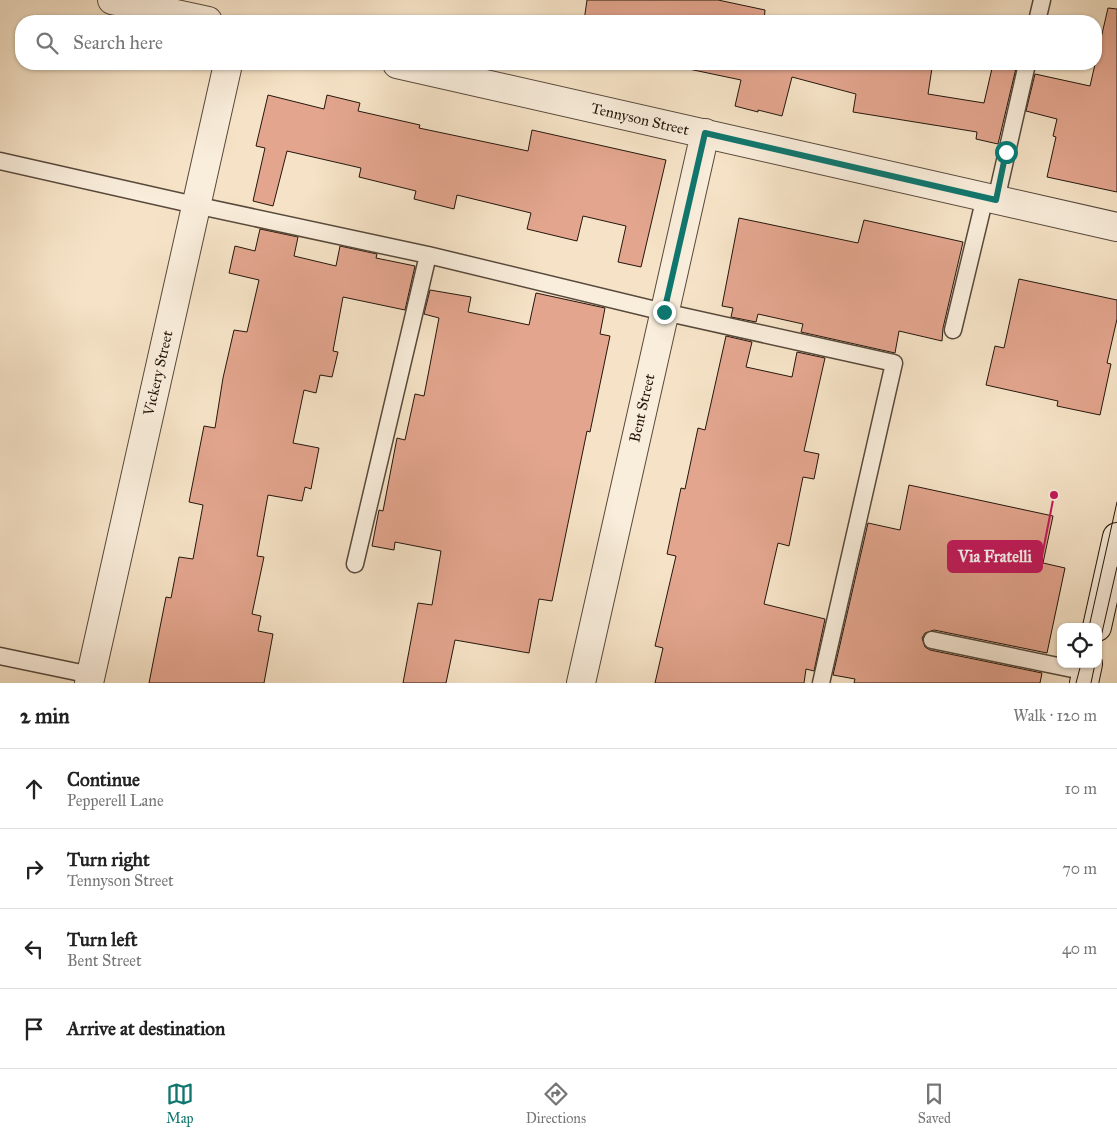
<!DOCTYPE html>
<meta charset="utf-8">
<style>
body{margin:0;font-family:"IM FELL Great Primer",serif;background:#f2f2f2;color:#222}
.controls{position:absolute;right:15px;bottom:15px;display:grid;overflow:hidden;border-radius:10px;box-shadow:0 1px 4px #0004}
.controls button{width:45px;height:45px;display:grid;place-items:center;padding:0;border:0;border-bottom:1px solid #e0e0e0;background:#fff;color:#222;font:25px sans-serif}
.stop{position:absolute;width:15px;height:15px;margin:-11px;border:4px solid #0f766e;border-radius:50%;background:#fff}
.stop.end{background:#0f766e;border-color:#fff;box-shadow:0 1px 5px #0008}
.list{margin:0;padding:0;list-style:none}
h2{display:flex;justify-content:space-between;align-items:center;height:65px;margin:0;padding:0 20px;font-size:21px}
h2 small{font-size:16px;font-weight:400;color:#767676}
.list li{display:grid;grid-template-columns:32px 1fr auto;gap:15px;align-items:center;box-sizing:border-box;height:80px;padding:0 20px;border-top:1px solid #e0e0e0}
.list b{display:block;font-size:19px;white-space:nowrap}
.list p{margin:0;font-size:16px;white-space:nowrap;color:#767676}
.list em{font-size:16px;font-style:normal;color:#767676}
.icon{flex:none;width:28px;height:28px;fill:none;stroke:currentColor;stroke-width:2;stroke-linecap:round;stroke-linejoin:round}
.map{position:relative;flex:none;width:1117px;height:683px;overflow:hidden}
.search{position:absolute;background:#fff;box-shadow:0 1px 4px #0004;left:15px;right:15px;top:15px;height:55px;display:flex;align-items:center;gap:12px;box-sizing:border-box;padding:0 18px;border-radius:20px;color:#767676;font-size:19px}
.sheet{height:385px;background:#fff}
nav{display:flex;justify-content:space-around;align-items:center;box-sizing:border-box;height:70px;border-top:1px solid #e0e0e0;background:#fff;font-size:14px;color:#767676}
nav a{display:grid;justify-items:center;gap:2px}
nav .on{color:#0f766e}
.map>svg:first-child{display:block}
.building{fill:#e3a58e;stroke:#23160c}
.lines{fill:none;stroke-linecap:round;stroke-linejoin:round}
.lane-casing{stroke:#58493b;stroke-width:19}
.street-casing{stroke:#58493b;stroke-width:30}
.secondary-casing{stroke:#23160c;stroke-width:30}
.lane{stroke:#f9eddb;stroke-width:16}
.street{stroke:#f9eddb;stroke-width:28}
.secondary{stroke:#f9eddb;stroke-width:28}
.tram{stroke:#23160c;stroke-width:1}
.route{stroke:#0f766e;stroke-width:6}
.labels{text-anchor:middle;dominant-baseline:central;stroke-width:4;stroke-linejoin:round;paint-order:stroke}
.street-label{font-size:15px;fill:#23160c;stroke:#f9eddb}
.leader{fill:none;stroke:#c2185b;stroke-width:2}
.callout-dot{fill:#c2185b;stroke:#f9eddb;stroke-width:2}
.callout{fill:#c2185b;stroke:#c2185b;stroke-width:2}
.callout-label{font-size:16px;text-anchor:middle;font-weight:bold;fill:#fff}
</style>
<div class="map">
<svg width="1117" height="683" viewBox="0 0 1117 683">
<rect width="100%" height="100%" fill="#f6e3c7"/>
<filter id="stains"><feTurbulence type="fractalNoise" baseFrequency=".004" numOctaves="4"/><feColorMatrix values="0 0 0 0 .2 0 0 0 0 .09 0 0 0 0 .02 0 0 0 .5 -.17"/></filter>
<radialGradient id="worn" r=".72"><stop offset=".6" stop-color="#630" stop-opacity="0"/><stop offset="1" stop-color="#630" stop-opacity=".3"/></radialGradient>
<path class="building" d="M 587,0 L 718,0 L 765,10 L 764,21 L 584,21 Z
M 1108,8 L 1117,9 L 1117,192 L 1047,177 L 1056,137 L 1053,136 L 1057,119 L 1026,111 L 1035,74 L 1090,86 Z
M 665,64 L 910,64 L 932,68 L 928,94 L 984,103 L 993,64 L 1017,64 L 998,144 L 976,139 L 977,132 L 853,112 L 856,94 L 792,77 L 782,116 L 758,110 L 758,112 L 735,106 L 741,80 Z
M 268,95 L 324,109 L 327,95 L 360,103 L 358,111 L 420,125 L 419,128 L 528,151 L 532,130 L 666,160 L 641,267 L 618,262 L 626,226 L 583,216 L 577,241 L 527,229 L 531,213 L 457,195 L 454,209 L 414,199 L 416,191 L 359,177 L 361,168 L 287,151 L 273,206 L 253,201 L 265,148 L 256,146 Z
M 739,218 L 858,243 L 864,220 L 963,242 L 943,328 L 942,341 L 899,331 L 895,353 L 801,332 L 803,324 L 758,314 L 756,322 L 731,317 L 733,308 L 722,306 Z
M 260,229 L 298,237 L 294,256 L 336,266 L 340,246 L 377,254 L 376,258 L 415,266 L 405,310 L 343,297 L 333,351 L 338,352 L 332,377 L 320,375 L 316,393 L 304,390 L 293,443 L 319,448 L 311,489 L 305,487 L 302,501 L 268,495 L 257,556 L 264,557 L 252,614 L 261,616 L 258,631 L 273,634 L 264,683 L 149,683 L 166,597 L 171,598 L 179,557 L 193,559 L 203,505 L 189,502 L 204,426 L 215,428 L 223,378 L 234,330 L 247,332 L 259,280 L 229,273 L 235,246 L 255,251 Z
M 1019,279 L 1117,300 L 1117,319 L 1107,363 L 1111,364 L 1100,415 L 1057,406 L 1058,401 L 986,385 L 995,346 L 1004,348 Z
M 430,290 L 471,297 L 468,312 L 529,325 L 536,293 L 605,308 L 600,334 L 610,336 L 590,432 L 587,431 L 552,601 L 539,599 L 529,653 L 455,640 L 446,683 L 403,683 L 418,603 L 432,605 L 441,551 L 395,542 L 394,550 L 372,546 L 379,510 L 383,511 L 397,438 L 405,440 L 415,394 L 424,396 L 439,318 L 424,314 Z
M 726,336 L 752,342 L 746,367 L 792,377 L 797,352 L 825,358 L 804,451 L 819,454 L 814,479 L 803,477 L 789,546 L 778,543 L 764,604 L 825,619 L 814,671 L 806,669 L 804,683 L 655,683 L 663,648 L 655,646 L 676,556 L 667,554 L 681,488 L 685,489 L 698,428 L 705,430 Z
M 909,485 L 1053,516 L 1043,563 L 1065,568 L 1047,653 L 934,630 L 925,633 L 922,638 L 925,647 L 930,650 L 1042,673 L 1040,683 L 854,683 L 855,679 L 833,675 L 868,523 L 900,530 Z"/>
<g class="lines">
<defs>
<path id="lane" d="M 1037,21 L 1042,0
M 0,161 L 195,205 L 428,255 L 664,312 L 894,363 L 821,683
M 996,200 L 1027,64
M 953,330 L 985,197
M 355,564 L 428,255
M 932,640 L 1087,672
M 0,656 L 91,675"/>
<path id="street" d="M 112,0 L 208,21
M 397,64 L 1117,227
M 89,683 L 228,64
M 581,683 L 705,133"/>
<path id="secondary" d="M 1097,627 L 1117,537
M 1084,683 L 1088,664"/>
</defs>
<use href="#lane" class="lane-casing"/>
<use href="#street" class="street-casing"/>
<use href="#secondary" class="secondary-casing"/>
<use href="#lane" class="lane"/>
<use href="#street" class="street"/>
<use href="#secondary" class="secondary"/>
<path class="tram" d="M 1089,627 L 1117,502
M 1098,650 L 1117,567
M 1076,683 L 1081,664
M 1091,683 L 1095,664"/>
</g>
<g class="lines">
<path class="route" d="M 664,312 L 705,133 L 996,200 L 1006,152"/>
</g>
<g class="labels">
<g class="street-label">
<text transform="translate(640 119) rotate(13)">Tennyson Street</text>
<text transform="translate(158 373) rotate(-77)">Vickery Street</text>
<text transform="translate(642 408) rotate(-77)">Bent Street</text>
</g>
</g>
<path class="leader" d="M1054 495L1042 556"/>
<circle class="callout-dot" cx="1054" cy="495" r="5"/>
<rect class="callout" x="948" y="541" width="94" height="31" rx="5"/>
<g class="callout-label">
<text x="995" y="562">Via Fratelli</text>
</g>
<rect width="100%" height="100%" filter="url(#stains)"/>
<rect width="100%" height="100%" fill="url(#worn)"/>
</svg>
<div class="controls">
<button><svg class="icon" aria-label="locate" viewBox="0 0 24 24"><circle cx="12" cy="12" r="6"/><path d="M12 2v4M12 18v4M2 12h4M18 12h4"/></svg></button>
</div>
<div class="stop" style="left:1006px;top:152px"></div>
<div class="stop end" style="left:664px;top:312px"></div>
<div class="search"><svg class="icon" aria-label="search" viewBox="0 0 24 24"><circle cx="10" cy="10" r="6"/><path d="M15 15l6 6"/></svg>Search here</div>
</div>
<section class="sheet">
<h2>2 min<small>Walk · 120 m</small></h2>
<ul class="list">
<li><svg class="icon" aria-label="ahead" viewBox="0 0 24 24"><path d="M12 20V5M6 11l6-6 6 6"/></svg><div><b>Continue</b><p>Pepperell Lane</p></div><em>10 m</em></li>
<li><svg class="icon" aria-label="right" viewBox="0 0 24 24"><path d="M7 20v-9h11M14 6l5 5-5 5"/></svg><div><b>Turn right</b><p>Tennyson Street</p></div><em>70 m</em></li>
<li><svg class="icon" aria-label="left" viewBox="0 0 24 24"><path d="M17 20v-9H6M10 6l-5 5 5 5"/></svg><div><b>Turn left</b><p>Bent Street</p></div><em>40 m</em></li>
<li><svg class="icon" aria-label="arrive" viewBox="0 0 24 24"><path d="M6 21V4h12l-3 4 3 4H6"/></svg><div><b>Arrive at destination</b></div></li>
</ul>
</section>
<nav>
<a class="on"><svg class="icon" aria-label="map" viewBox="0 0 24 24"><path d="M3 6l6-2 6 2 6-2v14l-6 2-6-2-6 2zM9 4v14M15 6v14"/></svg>Map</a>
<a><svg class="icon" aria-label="directions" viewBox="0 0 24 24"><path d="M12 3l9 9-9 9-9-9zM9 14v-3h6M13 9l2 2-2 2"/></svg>Directions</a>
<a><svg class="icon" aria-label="saved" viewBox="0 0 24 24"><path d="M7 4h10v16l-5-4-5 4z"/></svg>Saved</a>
</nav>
